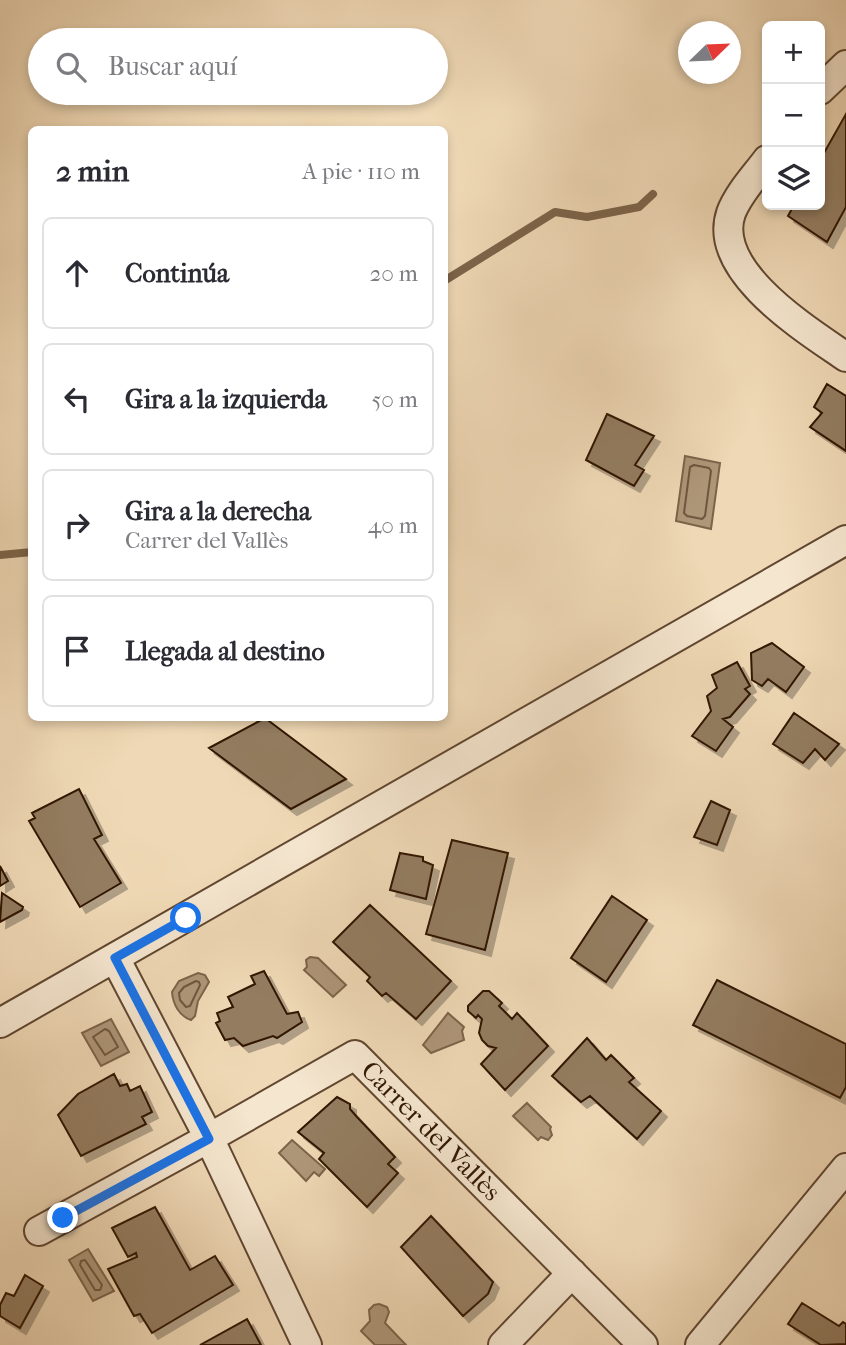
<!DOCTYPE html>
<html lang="es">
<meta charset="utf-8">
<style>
body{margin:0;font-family:"IM FELL French Canon",serif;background:#f7f7f7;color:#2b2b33}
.controls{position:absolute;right:21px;top:21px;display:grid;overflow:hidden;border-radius:10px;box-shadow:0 4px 10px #0003}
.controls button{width:63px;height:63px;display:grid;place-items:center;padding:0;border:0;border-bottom:2px solid #e1e1e2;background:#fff;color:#2b2b33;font:35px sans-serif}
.compass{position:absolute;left:678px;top:21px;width:63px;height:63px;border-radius:50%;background:#fff;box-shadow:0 4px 10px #0003;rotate:67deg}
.stop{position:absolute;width:21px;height:21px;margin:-16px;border:5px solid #1a73e8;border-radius:50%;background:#fff}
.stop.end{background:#1a73e8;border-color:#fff;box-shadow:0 2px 7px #0008}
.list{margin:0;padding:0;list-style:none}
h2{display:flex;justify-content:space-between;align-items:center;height:91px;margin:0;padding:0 28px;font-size:30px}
h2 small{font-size:23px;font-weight:400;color:#7c7c81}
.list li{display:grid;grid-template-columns:46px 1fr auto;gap:21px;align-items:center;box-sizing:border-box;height:112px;margin:0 14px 14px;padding:0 14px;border:2px solid #e1e1e2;border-radius:10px}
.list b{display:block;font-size:26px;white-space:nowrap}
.list p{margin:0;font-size:23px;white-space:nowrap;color:#7c7c81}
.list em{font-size:23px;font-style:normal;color:#7c7c81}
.icon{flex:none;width:38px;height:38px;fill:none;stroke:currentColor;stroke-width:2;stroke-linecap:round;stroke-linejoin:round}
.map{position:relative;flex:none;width:846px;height:1345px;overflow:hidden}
.search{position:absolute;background:#fff;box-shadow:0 4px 10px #0003;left:28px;top:28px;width:420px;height:77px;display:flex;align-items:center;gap:18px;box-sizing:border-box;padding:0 24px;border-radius:38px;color:#7c7c81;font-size:26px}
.panel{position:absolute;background:#fff;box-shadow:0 4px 10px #0003;left:28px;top:126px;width:420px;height:595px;border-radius:10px}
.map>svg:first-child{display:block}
.water{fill:#ae9678;stroke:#7c6349;stroke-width:2}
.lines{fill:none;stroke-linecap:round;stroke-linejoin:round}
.shore{stroke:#6f563e;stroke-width:2}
.stream{stroke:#7c6349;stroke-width:8}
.building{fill:#937b60;stroke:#301603;stroke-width:2;filter:url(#shadow)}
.minor-casing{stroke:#604630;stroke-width:32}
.minor{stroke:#f5e6cf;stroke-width:28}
.route{stroke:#1a73e8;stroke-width:9}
.labels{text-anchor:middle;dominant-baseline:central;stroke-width:6;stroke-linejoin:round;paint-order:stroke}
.street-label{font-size:26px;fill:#301603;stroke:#f5e6cf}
</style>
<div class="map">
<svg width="846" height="1345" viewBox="0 0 846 1345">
<defs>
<filter id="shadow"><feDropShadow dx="6" dy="6" stdDeviation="0" flood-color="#0004"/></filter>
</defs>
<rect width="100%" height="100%" fill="#efd8b5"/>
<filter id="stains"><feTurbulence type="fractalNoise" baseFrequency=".00286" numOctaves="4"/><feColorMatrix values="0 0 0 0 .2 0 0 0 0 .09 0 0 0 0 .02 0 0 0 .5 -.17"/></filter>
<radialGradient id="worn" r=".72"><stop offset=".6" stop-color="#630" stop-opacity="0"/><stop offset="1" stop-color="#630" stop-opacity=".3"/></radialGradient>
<path class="water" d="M 685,456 L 720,463 L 711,529 L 676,521 Z
M 310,957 L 318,958 L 346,985 L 333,997 L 304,970 L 307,967 L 306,960 Z
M 198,973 L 205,975 L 209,982 L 198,1001 L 195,1016 L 191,1020 C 179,1016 173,1004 172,992 L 179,981 Z
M 448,1013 L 464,1027 L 462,1031 L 464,1040 L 431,1053 L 423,1045 Z
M 111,1019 L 129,1052 L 101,1066 L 82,1033 Z
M 527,1103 L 551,1127 L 550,1129 L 552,1135 L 548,1140 L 541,1137 L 538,1140 L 513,1116 Z
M 292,1140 L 325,1169 L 319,1176 L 314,1172 L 306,1181 L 279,1153 Z
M 88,1249 L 114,1291 L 93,1301 L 69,1260 Z
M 379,1304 L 387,1307 L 389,1312 L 385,1323 L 406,1345 L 375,1345 L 361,1331 L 370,1321 L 369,1310 L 374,1305 Z"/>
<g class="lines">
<path class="shore" d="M 694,465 L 709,468 L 711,471 L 705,516 L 702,519 L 687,516 L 684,513 L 690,467 Z
M 196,981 L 199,982 L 200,985 L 190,1006 L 186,1007 L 180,1000 L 179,993 L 184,987 Z
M 105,1029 L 109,1031 L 118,1047 L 105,1055 L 93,1037 Z
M 85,1260 L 102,1285 L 100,1290 L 95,1290 L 80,1265 L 81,1261 Z"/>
<path class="stream" d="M 444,281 L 555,212 L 587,217 L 639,207 L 653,194
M 0,555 L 32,552"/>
</g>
<path class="building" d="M 846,114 L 846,207 L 827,242 L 788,216 L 794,205 L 820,205 L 820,160 Z
M 827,384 L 846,396 L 846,451 L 810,427 L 822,413 L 814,407 Z
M 607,414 L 654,436 L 635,465 L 644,470 L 634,486 L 586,460 Z
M 772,643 L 804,667 L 786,692 L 768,679 L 762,686 L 752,680 L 751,653 Z
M 737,662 L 750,686 L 745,689 L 750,694 L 730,717 L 723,719 L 733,727 L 716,751 L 692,736 L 711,711 L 707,696 L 717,688 L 712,675 Z
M 794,713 L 839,744 L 825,760 L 815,749 L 803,763 L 773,744 Z
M 265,718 L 346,779 L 291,809 L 209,748 Z
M 79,789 L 102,835 L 94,839 L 121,883 L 80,907 L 29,821 L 35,818 L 32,813 Z
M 711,801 L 730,810 L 717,845 L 694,837 Z
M 452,840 L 508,853 L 485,950 L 426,934 Z
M 400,853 L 423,857 L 423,861 L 433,865 L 426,899 L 390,890 Z
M 0,866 L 8,881 L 0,886 Z
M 2,893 L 23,907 L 22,910 L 0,922 Z
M 612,896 L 647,920 L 606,982 L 571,958 Z
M 370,905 L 451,981 L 416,1019 L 386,993 L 382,996 L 367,981 L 370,977 L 333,942 Z
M 264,971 L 287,1014 L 298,1012 L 302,1022 L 277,1038 L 273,1036 L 243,1046 L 234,1038 L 225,1040 L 216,1023 L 220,1021 L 217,1013 L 233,1007 L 228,997 L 255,984 L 251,976 Z
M 717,980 L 846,1044 L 846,1087 L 840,1098 L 693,1025 Z
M 483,991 L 489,991 L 502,1003 L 499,1006 L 512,1019 L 517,1013 L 548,1046 L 505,1090 L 481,1064 L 496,1048 L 488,1046 L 482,1040 L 479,1033 L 482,1019 L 478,1015 L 476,1018 L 468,1011 L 468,1006 Z
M 587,1038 L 606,1060 L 611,1055 L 634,1078 L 629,1082 L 661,1111 L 637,1139 L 590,1096 L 581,1102 L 552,1076 Z
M 114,1074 L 120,1086 L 127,1084 L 130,1091 L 140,1086 L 152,1112 L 142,1117 L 146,1124 L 81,1156 L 58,1115 L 78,1094 Z
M 337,1097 L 350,1104 L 350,1109 L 357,1117 L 395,1157 L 388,1164 L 398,1173 L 367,1207 L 319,1159 L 324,1153 L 298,1132 Z
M 155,1207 L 190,1270 L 215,1256 L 233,1285 L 152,1333 L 140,1314 L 134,1316 L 108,1269 L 137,1257 L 136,1253 L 128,1257 L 112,1228 Z
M 431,1216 L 493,1282 L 488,1294 L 463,1316 L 401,1247 Z
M 25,1275 L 43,1286 L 20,1328 L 0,1316 L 0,1305 L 6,1293 L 14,1296 Z
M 802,1303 L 839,1326 L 843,1322 L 846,1324 L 846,1344 L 821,1345 L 788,1324 Z
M 247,1319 L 261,1345 L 200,1345 Z"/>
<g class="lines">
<defs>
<path id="minor" d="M 820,90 L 846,65
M 767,160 C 755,176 738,194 731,213 C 711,271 807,330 846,357
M 115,958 L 209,1138 L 307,1345
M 0,1023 L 846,540
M 39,1231 L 209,1138 L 355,1055 L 643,1345
M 503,1345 L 572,1273
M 700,1345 L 846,1168"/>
</defs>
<use href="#minor" class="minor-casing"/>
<use href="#minor" class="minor"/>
</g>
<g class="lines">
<path class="route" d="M 63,1218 L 209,1139 L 115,958 L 186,918"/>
</g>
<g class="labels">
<g class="street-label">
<text transform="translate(431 1131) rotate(45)">Carrer del Vallès</text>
</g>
</g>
<rect width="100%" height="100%" filter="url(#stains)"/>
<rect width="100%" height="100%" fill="url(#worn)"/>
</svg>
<div class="controls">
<button>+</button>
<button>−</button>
<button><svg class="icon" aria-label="layers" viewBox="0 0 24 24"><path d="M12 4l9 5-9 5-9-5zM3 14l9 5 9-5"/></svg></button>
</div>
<svg class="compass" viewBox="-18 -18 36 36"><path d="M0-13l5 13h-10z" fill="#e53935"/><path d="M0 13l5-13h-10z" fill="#7c7c81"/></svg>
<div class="stop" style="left:186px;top:918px"></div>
<div class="stop end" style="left:63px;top:1218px"></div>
<div class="search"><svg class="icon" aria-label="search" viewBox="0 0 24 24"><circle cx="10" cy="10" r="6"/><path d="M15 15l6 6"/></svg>Buscar aquí</div>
<section class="panel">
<h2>2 min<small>A pie · 110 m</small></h2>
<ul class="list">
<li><svg class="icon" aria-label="ahead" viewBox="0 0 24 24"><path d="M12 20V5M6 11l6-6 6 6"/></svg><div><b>Continúa</b></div><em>20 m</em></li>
<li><svg class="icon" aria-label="left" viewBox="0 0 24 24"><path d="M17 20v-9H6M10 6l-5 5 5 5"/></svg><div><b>Gira a la izquierda</b></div><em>50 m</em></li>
<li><svg class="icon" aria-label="right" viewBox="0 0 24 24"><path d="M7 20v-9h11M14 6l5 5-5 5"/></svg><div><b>Gira a la derecha</b><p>Carrer del Vallès</p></div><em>40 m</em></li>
<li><svg class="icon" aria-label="arrive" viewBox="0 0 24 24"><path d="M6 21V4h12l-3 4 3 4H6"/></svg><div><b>Llegada al destino</b></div></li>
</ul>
</section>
</div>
